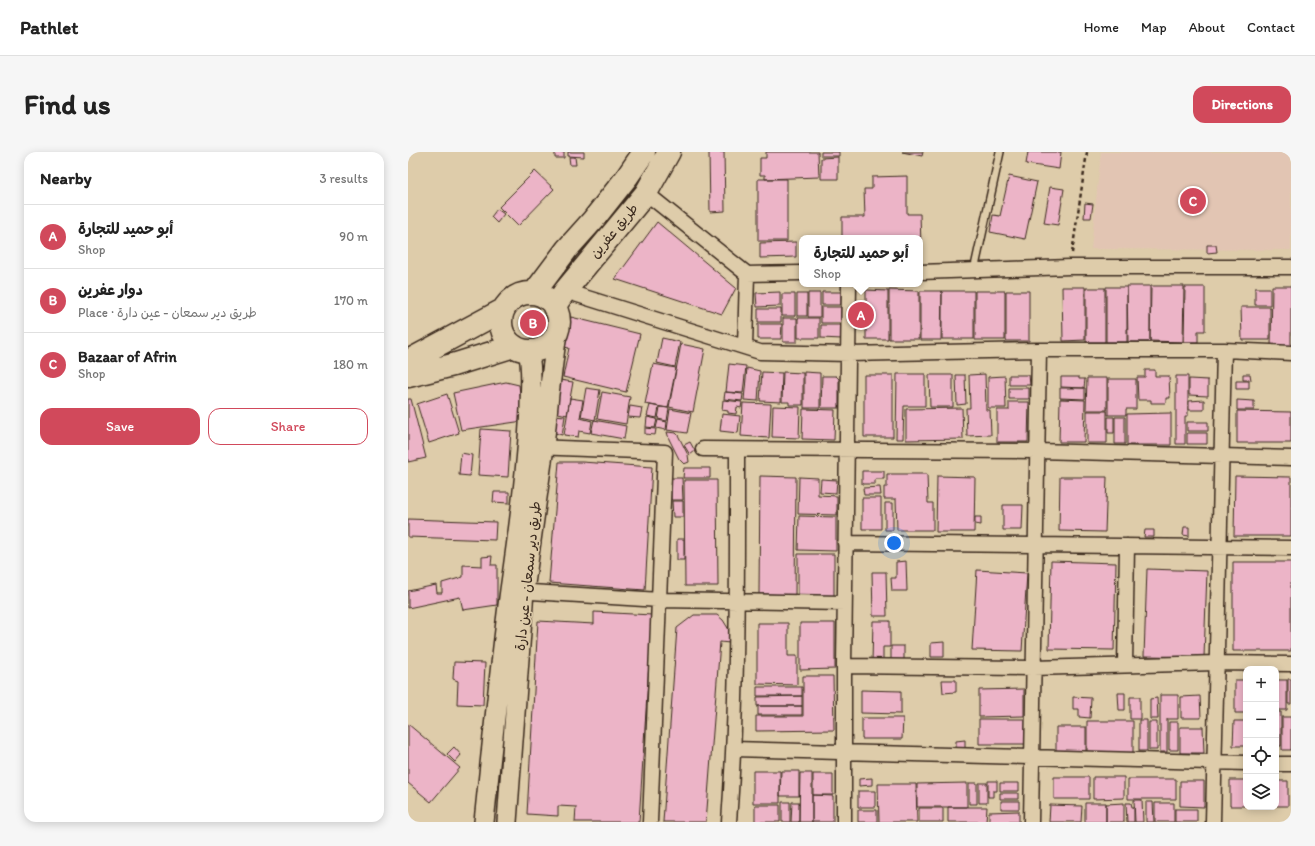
<!DOCTYPE html>
<meta charset="utf-8">
<style>
body{margin:0;font-family:Itim,"Playpen Sans Arabic",sans-serif;background:#f6f6f6;color:#222}
.controls{position:absolute;right:12px;bottom:12px;display:grid;overflow:hidden;border-radius:8px;box-shadow:0 2px 10px #0003}
.controls button{width:36px;height:36px;display:grid;place-items:center;padding:0;border:0;border-bottom:1px solid #e0e0e0;background:#fff;color:#222;font:20px sans-serif}
.you{position:absolute;left:486px;top:391px;width:14px;height:14px;margin:-10px;border:3px solid #fff;border-radius:50%;background:#1a73e8;box-shadow:0 0 0 6px #1a73e833}
.badge{display:grid;place-items:center;width:26px;height:26px;border-radius:50%;background:#d1495b;color:#fff;font-size:13px;font-weight:700}
.pin{position:absolute;translate:-50% -50%;border:2px solid #fff;box-shadow:0 1px 4px #0006}
.popup{position:absolute;left:391px;top:83px;width:124px;height:52px;box-sizing:border-box;display:grid;place-content:center;border-radius:8px;background:#fff;filter:drop-shadow(0 1px 3px #0005);font-size:13px;white-space:nowrap;color:#767676}
.popup b{font-size:15px;color:#222}
.popup::after{content:'';position:absolute;left:50%;top:100%;margin-left:-8px;border:8px solid transparent;border-top-color:#fff}
.list{margin:0;padding:0;list-style:none}
h2{display:flex;justify-content:space-between;align-items:center;height:52px;margin:0;padding:0 16px;font-size:17px}
h2 small{font-size:13px;font-weight:400;color:#767676}
.list li{display:grid;grid-template-columns:26px 1fr auto;gap:12px;align-items:center;box-sizing:border-box;height:64px;padding:0 16px;border-top:1px solid #e0e0e0}
.list b{display:block;font-size:15px;white-space:nowrap}
.list p{margin:0;font-size:13px;white-space:nowrap;color:#767676}
.list em{font-size:13px;font-style:normal;color:#767676}
.actions{display:flex;gap:8px;padding:12px 16px}
.actions a{flex:1;padding:9px 0;border:1px solid #d1495b;border-radius:12px;text-align:center;font-size:14px;color:#d1495b}
.actions .main{background:#d1495b;color:#fff}
.icon{flex:none;width:22px;height:22px;fill:none;stroke:currentColor;stroke-width:2;stroke-linecap:round;stroke-linejoin:round}
.map{position:relative;flex:none;width:883px;height:670px;overflow:hidden;border-radius:12px}
header{display:flex;align-items:center;gap:24px;box-sizing:border-box;height:56px;padding:0 20px;background:#fff;border-bottom:1px solid #e0e0e0}
header strong{font-size:19px}
nav{display:flex;gap:22px;margin-inline-start:auto;font-size:14px}
.intro{display:flex;align-items:center;justify-content:space-between;box-sizing:border-box;height:96px;padding:0 24px}
h1{margin:0;font-size:28px}
.button{padding:10px 18px;border-radius:12px;background:#d1495b;color:#fff;font-size:14px;font-weight:700}
main{display:flex;gap:24px;padding:0 24px}
aside{flex:1;background:#fff;border-radius:12px;box-shadow:0 2px 10px #0003}
.map>svg:first-child{display:block}
.built{fill:#e2c5b3}
.building{fill:#ecb4c7;stroke:#3b2a1e}
.lines{fill:none;stroke-linecap:round;stroke-linejoin:round}
.service-casing{stroke:#3b2a1e;stroke-width:10}
.minor-casing{stroke:#3b2a1e;stroke-width:17}
.secondary-casing{stroke:#3b2a1e;stroke-width:22}
.primary-casing{stroke:#3b2a1e;stroke-width:25}
.path{stroke:#3b2a1e;stroke-width:2.5;stroke-dasharray:4 3;stroke-linecap:butt}
.service{stroke:#deccaa;stroke-width:7}
.minor{stroke:#deccaa;stroke-width:14}
.secondary{stroke:#deccaa;stroke-width:19}
.primary{stroke:#deccaa;stroke-width:22}
.labels{text-anchor:middle;dominant-baseline:central;stroke-width:3;stroke-linejoin:round;paint-order:stroke}
.street-label{font-size:14px;fill:#3b2a1e;stroke:#deccaa}
</style>
<header>
<strong>Pathlet</strong>
<nav><a>Home</a><a>Map</a><a>About</a><a>Contact</a></nav>
</header>
<div class="intro"><h1>Find us</h1><a class="button">Directions</a></div>
<main>
<aside>
<h2>Nearby<small>3 results</small></h2>
<ul class="list">
<li><span class="badge">A</span><div><b>أبو حميد للتجارة</b><p>Shop</p></div><em>90 m</em></li>
<li><span class="badge">B</span><div><b>دوار عفرين</b><p>Place · طريق دير سمعان - عين دارة</p></div><em>170 m</em></li>
<li><span class="badge">C</span><div><b>Bazaar of Afrin</b><p>Shop</p></div><em>180 m</em></li>
</ul>
<div class="actions"><a class="main">Save</a><a>Share</a></div>
</aside>
<div class="map">
<svg width="883" height="670" viewBox="0 0 883 670">
<rect width="100%" height="100%" fill="#deccaa"/>
<filter id="ink" filterUnits="userSpaceOnUse"><feTurbulence type="fractalNoise" baseFrequency=".025" numOctaves="2"/><feDisplacementMap in="SourceGraphic" scale="8" xChannelSelector="R" yChannelSelector="G"/><feConvolveMatrix kernelMatrix="1 2 1 2 8 2 1 2 1" color-interpolation-filters="sRGB"/></filter>
<g filter="url(#ink)">
<path class="built" d="M 693,0 L 883,0 L 883,98 L 683,97 Z"/>
<path class="building" d="M 147,0 L 156,0 L 156,6 L 147,6 Z
M 160,0 L 176,0 L 176,5 L 160,4 Z
M 301,0 L 316,0 L 317,59 L 302,60 Z
M 358,0 L 410,0 L 411,25 L 357,27 L 357,23 L 352,23 L 352,6 L 358,6 Z
M 413,0 L 431,0 L 431,4 L 413,4 Z
M 494,0 L 515,0 L 514,4 Z
M 620,0 L 653,0 L 651,17 L 618,12 Z
M 161,5 L 167,5 L 168,13 L 162,13 Z
M 430,5 L 430,27 L 413,27 L 413,6 Z
M 127,19 L 146,37 L 110,74 L 91,55 Z
M 499,24 L 499,62 L 512,62 L 513,94 L 512,86 L 434,86 L 434,65 L 457,65 L 456,37 L 464,37 L 464,25 Z
M 601,24 L 629,30 L 617,87 L 582,80 L 585,63 L 592,64 Z
M 350,27 L 379,27 L 379,89 L 350,89 Z
M 642,35 L 656,37 L 650,73 L 636,71 Z
M 677,51 L 685,52 L 683,66 L 676,66 Z
M 89,57 L 96,62 L 89,71 L 83,65 Z
M 249,70 L 328,136 L 314,162 L 207,127 Z
M 388,90 L 388,105 L 352,106 L 352,91 Z
M 799,93 L 808,93 L 809,100 L 799,101 Z
M 719,134 L 742,134 L 742,190 L 720,190 Z
M 743,134 L 776,134 L 775,190 L 742,189 Z
M 864,134 L 883,134 L 883,195 L 863,195 Z
M 654,135 L 677,135 L 677,188 L 655,189 Z
M 698,135 L 719,135 L 719,190 L 698,190 Z
M 777,135 L 797,135 L 797,179 L 790,179 L 790,190 L 776,190 Z
M 678,136 L 697,136 L 697,190 L 678,190 Z
M 847,136 L 862,136 L 862,153 L 847,153 Z
M 458,138 L 480,139 L 480,187 L 458,187 Z
M 481,138 L 511,139 L 511,187 L 481,187 Z
M 512,139 L 534,139 L 533,188 L 512,188 Z
M 534,139 L 566,139 L 566,187 L 534,187 Z
M 567,139 L 597,139 L 597,188 L 567,188 Z
M 598,139 L 621,139 L 621,189 L 598,189 Z
M 372,140 L 372,154 L 349,155 L 348,141 Z
M 414,140 L 433,140 L 433,153 L 414,153 Z
M 400,141 L 412,141 L 412,165 L 400,165 Z
M 374,142 L 387,142 L 387,164 L 374,164 Z
M 389,142 L 399,142 L 399,164 L 389,164 Z
M 413,155 L 433,155 L 433,171 L 413,171 Z
M 833,155 L 862,155 L 862,188 L 834,188 Z
M 350,157 L 373,157 L 373,170 L 350,170 Z
M 163,165 L 232,182 L 218,240 L 155,225 L 161,196 L 156,195 Z
M 375,166 L 389,166 L 389,190 L 375,190 Z
M 390,166 L 411,166 L 411,186 L 390,186 Z
M 350,172 L 374,172 L 373,187 L 350,187 Z
M 413,173 L 434,173 L 434,187 L 413,186 Z
M 254,186 L 272,190 L 267,215 L 249,211 Z
M 273,192 L 297,197 L 285,260 L 261,255 Z
M 245,212 L 268,216 L 260,256 L 237,252 Z
M 321,212 L 338,214 L 335,241 L 318,240 Z
M 339,216 L 352,219 L 350,249 L 336,248 Z
M 737,218 L 747,218 L 747,224 L 761,224 L 762,246 L 758,246 L 758,251 L 743,251 L 743,248 L 730,248 L 729,225 L 737,225 Z
M 354,220 L 374,221 L 373,250 L 352,249 Z
M 375,220 L 395,221 L 395,253 L 381,253 L 381,250 L 374,250 Z
M 396,220 L 412,221 L 412,256 L 396,256 Z
M 489,222 L 517,222 L 517,254 L 496,254 L 495,287 L 488,287 Z
M 577,222 L 578,258 L 582,258 L 583,283 L 559,284 L 558,256 L 562,256 L 561,223 Z
M 835,222 L 842,222 L 843,228 L 835,228 Z
M 456,223 L 485,223 L 485,285 L 456,285 Z
M 521,223 L 545,223 L 545,255 L 522,255 Z
M 548,223 L 557,223 L 558,252 L 549,253 Z
M 601,223 L 621,223 L 622,233 L 601,233 Z
M 414,224 L 428,224 L 431,227 L 431,256 L 413,256 Z
M 597,224 L 598,256 L 580,256 L 580,225 Z
M 768,224 L 780,224 L 780,264 L 777,264 L 777,292 L 768,292 Z
M 653,225 L 671,225 L 671,227 L 677,227 L 676,236 L 653,235 Z
M 679,226 L 699,226 L 699,258 L 678,258 Z
M 700,227 L 728,227 L 728,257 L 718,257 L 718,263 L 700,263 Z
M 781,227 L 800,228 L 800,244 L 781,243 Z
M 152,228 L 165,230 L 159,263 L 146,260 Z
M 828,229 L 841,229 L 841,237 L 828,237 Z
M 98,230 L 111,233 L 115,269 L 53,278 L 45,241 Z
M 178,236 L 192,238 L 187,268 L 173,265 Z
M 601,236 L 621,236 L 621,247 L 601,247 Z
M 652,236 L 677,236 L 677,247 L 652,246 Z
M 194,240 L 222,245 L 218,272 L 189,267 Z
M 317,240 L 335,242 L 334,249 L 316,247 Z
M 39,242 L 51,281 L 21,291 L 9,252 Z
M 162,246 L 175,248 L 172,266 L 184,269 L 182,281 L 171,279 L 170,285 L 156,283 Z
M 0,247 L 3,247 L 18,306 L 0,310 Z
M 652,247 L 677,248 L 676,290 L 651,290 Z
M 315,248 L 334,250 L 333,256 L 329,255 L 328,262 L 320,261 L 320,259 L 314,258 Z
M 796,248 L 796,258 L 781,258 L 781,249 Z
M 829,248 L 846,249 L 846,258 L 829,258 Z
M 601,250 L 621,250 L 620,290 L 589,290 L 589,258 L 601,258 Z
M 335,251 L 363,252 L 361,286 L 333,284 Z
M 242,253 L 251,255 L 249,266 L 239,264 Z
M 222,254 L 234,256 L 232,266 L 220,265 Z
M 365,254 L 392,255 L 391,286 L 364,285 Z
M 252,255 L 261,256 L 259,269 L 250,267 Z
M 554,256 L 555,287 L 498,288 L 498,257 Z
M 262,257 L 283,261 L 279,281 L 259,278 Z
M 395,257 L 427,258 L 426,288 L 394,287 Z
M 679,259 L 699,259 L 699,291 L 679,291 Z
M 829,259 L 883,260 L 883,291 L 829,291 Z
M 763,261 L 763,293 L 719,293 L 719,262 Z
M 314,262 L 332,264 L 330,281 L 312,279 Z
M 146,263 L 157,264 L 154,283 L 147,281 L 144,277 Z
M 239,265 L 249,267 L 247,276 L 238,275 Z
M 700,265 L 706,265 L 706,281 L 700,281 Z
M 707,265 L 717,265 L 717,292 L 707,292 Z
M 186,268 L 218,274 L 216,287 L 183,281 Z
M 250,268 L 259,270 L 258,278 L 248,276 Z
M 779,270 L 800,270 L 800,279 L 779,279 Z
M 237,276 L 248,277 L 247,283 L 237,282 Z
M 73,277 L 103,279 L 100,325 L 70,323 Z
M 259,280 L 268,281 L 270,283 L 280,303 L 281,310 L 276,312 L 271,307 L 261,287 Z
M 779,281 L 799,281 L 799,292 L 779,292 Z
M 282,290 L 287,299 L 282,303 L 276,293 Z
M 53,301 L 64,303 L 62,324 L 51,323 Z
M 151,310 L 174,310 L 244,315 L 237,438 L 141,431 Z
M 276,316 L 302,316 L 302,326 L 275,326 Z
M 454,319 L 476,319 L 476,327 L 467,327 L 467,332 L 454,332 Z
M 479,322 L 519,322 L 520,351 L 525,351 L 525,378 L 489,378 L 488,347 L 476,347 L 476,335 L 479,335 Z
M 352,324 L 388,325 L 387,443 L 351,442 Z
M 529,324 L 567,325 L 566,380 L 528,380 Z
M 827,324 L 883,325 L 883,384 L 826,384 Z
M 391,325 L 410,326 L 410,343 L 429,344 L 429,363 L 390,362 Z
M 652,325 L 699,325 L 697,380 L 651,379 Z
M 263,326 L 274,326 L 275,348 L 263,348 Z
M 413,327 L 429,328 L 428,341 L 412,340 Z
M 276,328 L 309,328 L 310,434 L 277,434 Z
M 472,335 L 473,343 L 456,343 L 455,336 Z
M 86,340 L 101,340 L 101,351 L 85,350 Z
M 454,346 L 473,346 L 473,377 L 454,377 Z
M 264,349 L 275,349 L 275,365 L 265,365 Z
M 477,351 L 485,351 L 485,378 L 477,378 Z
M 595,353 L 615,353 L 614,378 L 595,378 Z
M 391,364 L 428,365 L 428,399 L 390,398 Z
M 567,365 L 573,365 L 573,373 L 567,372 Z
M 0,367 L 88,370 L 87,388 L 0,385 Z
M 776,375 L 781,375 L 781,384 L 775,383 Z
M 737,378 L 746,378 L 746,385 L 736,385 Z
M 269,387 L 276,387 L 276,408 L 269,408 Z
M 390,402 L 426,402 L 426,446 L 390,446 Z
M 84,404 L 83,413 L 89,413 L 89,453 L 55,458 L 52,445 L 0,456 L 0,439 L 28,433 L 29,441 L 34,441 L 34,431 L 55,425 L 55,413 L 74,414 L 74,405 Z
M 498,409 L 499,439 L 484,439 L 483,426 L 488,426 L 488,410 Z
M 643,409 L 708,411 L 706,498 L 641,497 Z
M 825,410 L 883,410 L 883,499 L 825,499 Z
M 739,417 L 799,419 L 796,505 L 736,504 Z
M 569,418 L 619,421 L 614,499 L 564,498 Z
M 464,420 L 478,420 L 479,464 L 465,464 Z
M 186,460 L 244,463 L 231,670 L 167,670 L 168,655 L 150,654 L 150,664 L 119,662 L 130,469 L 186,472 Z
M 286,463 L 309,463 L 315,468 L 323,481 L 322,491 L 312,490 L 298,670 L 255,670 L 269,476 Z
M 465,469 L 482,469 L 482,495 L 475,495 L 475,510 L 464,510 Z
M 349,471 L 380,471 L 380,504 L 389,504 L 389,533 L 349,532 Z
M 392,471 L 427,471 L 427,517 L 392,518 Z
M 536,490 L 536,505 L 523,505 L 523,491 Z
M 483,494 L 496,494 L 496,509 L 483,509 Z
M 46,510 L 77,511 L 75,553 L 49,552 L 50,529 L 45,527 Z
M 395,524 L 425,524 L 426,578 L 348,579 L 348,564 L 395,564 Z
M 880,527 L 883,527 L 883,552 L 880,552 Z
M 534,528 L 548,528 L 548,540 L 535,541 Z
M 827,528 L 838,528 L 838,561 L 827,561 Z
M 868,528 L 879,528 L 879,558 L 868,558 Z
M 349,535 L 394,535 L 394,544 L 349,544 Z
M 616,537 L 616,564 L 571,565 L 571,538 Z
M 453,538 L 493,539 L 493,562 L 453,561 Z
M 710,541 L 717,541 L 717,558 L 711,558 Z
M 752,543 L 770,543 L 770,567 L 759,567 L 759,600 L 752,600 Z
M 394,544 L 394,554 L 349,554 L 349,545 Z
M 792,544 L 793,566 L 773,566 L 773,545 Z
M 665,545 L 683,546 L 682,566 L 671,565 L 671,557 L 665,557 Z
M 722,545 L 732,545 L 732,567 L 722,567 Z
M 749,546 L 750,567 L 742,567 L 742,547 Z
M 350,554 L 394,554 L 394,563 L 350,563 Z
M 868,560 L 873,560 L 873,594 L 868,594 Z
M 874,565 L 883,565 L 883,598 L 874,598 Z
M 454,566 L 495,566 L 494,587 L 454,587 Z
M 571,567 L 618,567 L 618,592 L 571,592 Z
M 731,568 L 739,568 L 739,599 L 731,599 Z
M 679,569 L 725,569 L 725,601 L 679,601 Z
M 826,569 L 838,569 L 838,594 L 825,594 Z
M 741,570 L 749,570 L 749,598 L 741,598 Z
M 761,570 L 770,570 L 770,598 L 761,598 Z
M 0,572 L 52,616 L 23,650 L 0,631 Z
M 648,575 L 678,575 L 678,599 L 648,599 Z
M 772,575 L 795,575 L 796,601 L 772,601 Z
M 557,588 L 557,597 L 548,597 L 548,589 Z
M 46,595 L 53,603 L 47,610 L 39,602 Z
M 345,619 L 372,619 L 372,651 L 345,651 Z
M 373,619 L 391,619 L 391,644 L 372,644 Z
M 392,621 L 404,621 L 404,670 L 391,670 Z
M 405,622 L 425,622 L 425,643 L 405,643 Z
M 646,625 L 681,625 L 681,647 L 646,647 Z
M 685,625 L 716,625 L 716,646 L 685,647 Z
M 464,626 L 464,633 L 451,634 L 451,627 Z
M 720,627 L 768,627 L 768,647 L 720,647 Z
M 822,628 L 838,628 L 838,654 L 822,654 Z
M 580,629 L 589,629 L 589,639 L 585,639 L 585,645 L 580,645 Z
M 772,629 L 796,629 L 796,655 L 772,654 Z
M 868,629 L 880,629 L 880,654 L 868,654 Z
M 559,631 L 559,655 L 509,655 L 509,632 Z
M 561,631 L 569,631 L 569,652 L 561,652 Z
M 571,631 L 579,631 L 579,651 L 571,651 Z
M 592,631 L 611,631 L 611,639 L 592,639 Z
M 470,632 L 508,632 L 509,670 L 471,670 Z
M 450,639 L 467,639 L 467,655 L 450,655 Z
M 592,641 L 610,641 L 610,647 L 592,647 Z
M 404,643 L 425,644 L 425,670 L 404,670 Z
M 726,648 L 734,648 L 735,670 L 727,670 Z
M 593,649 L 611,649 L 611,657 L 593,657 Z
M 374,650 L 382,650 L 382,670 L 374,670 Z
M 384,650 L 391,650 L 391,670 L 383,670 Z
M 738,650 L 745,650 L 746,670 L 738,670 Z
M 677,651 L 698,651 L 698,670 L 677,670 Z
M 716,651 L 716,670 L 698,670 L 698,652 Z
M 718,651 L 723,651 L 724,655 L 726,655 L 726,670 L 719,670 Z
M 747,651 L 766,651 L 766,670 L 747,670 Z
M 347,653 L 372,653 L 372,670 L 347,670 Z
M 642,653 L 674,654 L 673,670 L 641,670 Z
M 540,655 L 579,655 L 578,670 L 540,670 Z
M 511,656 L 535,656 L 535,670 L 511,670 Z
M 767,657 L 789,657 L 789,670 L 767,670 Z
M 450,658 L 469,658 L 469,670 L 450,670 Z
M 611,659 L 611,670 L 581,670 L 581,660 Z"/>
<g class="lines">
<defs>
<path id="service" d="M 566,119 L 592,0"/>
<path id="minor" d="M 238,41 L 339,122 L 394,121
M 512,120 L 662,115 L 883,115
M 157,139 L 352,200 L 441,202 L 631,198 L 816,198 L 883,201
M 337,195 L 339,122
M 126,295 L 257,300 L 242,670
M 295,297 L 629,299 L 883,306
M 437,391 L 883,396
M 107,439 L 252,448 L 436,451
M 717,513 L 719,394
M 436,514 L 625,516 L 808,511 L 883,512
M 326,597 L 838,611
M 868,612 L 883,612
M 321,670 C 330,546 329,422 329,298
M 436,670 L 436,514 L 441,132
M 623,670 L 631,198
M 805,670 L 816,198"/>
<path id="secondary" d="M 76,670 C 84,592 92,515 102,438 C 111,377 119,317 122,256 C 122,238 125,218 120,199
M 99,670 L 116,439 L 136,295 L 141,242 L 149,180"/>
<path id="primary" d="M 126,141 L 159,97 L 185,68 L 219,25 L 236,0
M93 170a29 29 0 1 1 58 0a29 29 0 1 1-58 0Z
M 146,155 L 157,139 L 238,41 L 261,0
M 0,209 L 95,158
M 0,224 L 45,213 L 106,194"/>
</defs>
<use href="#service" class="service-casing"/>
<use href="#minor" class="minor-casing"/>
<use href="#secondary" class="secondary-casing"/>
<use href="#primary" class="primary-casing"/>
<path class="path" d="M 664,101 L 679,0"/>
<use href="#service" class="service"/>
<use href="#minor" class="minor"/>
<use href="#secondary" class="secondary"/>
<use href="#primary" class="primary"/>
</g>
</g>
<g class="labels">
<g class="street-label">
<text transform="translate(206 79) rotate(-50)">طريق عفرين</text>
<text transform="translate(120 424) rotate(-84)">طريق دير سمعان - عين دارة</text>
</g>
</g>
</svg>
<div class="controls">
<button>+</button>
<button>−</button>
<button><svg class="icon" aria-label="locate" viewBox="0 0 24 24"><circle cx="12" cy="12" r="6"/><path d="M12 2v4M12 18v4M2 12h4M18 12h4"/></svg></button>
<button><svg class="icon" aria-label="layers" viewBox="0 0 24 24"><path d="M12 4l9 5-9 5-9-5zM3 14l9 5 9-5"/></svg></button>
</div>
<div class="you"></div>
<div class="pin badge" style="left:453px;top:163px">A</div>
<div class="popup"><b>أبو حميد للتجارة</b>Shop</div>
<div class="pin badge" style="left:125px;top:171px">B</div>
<div class="pin badge" style="left:785px;top:49px">C</div>
</div>
</main>
